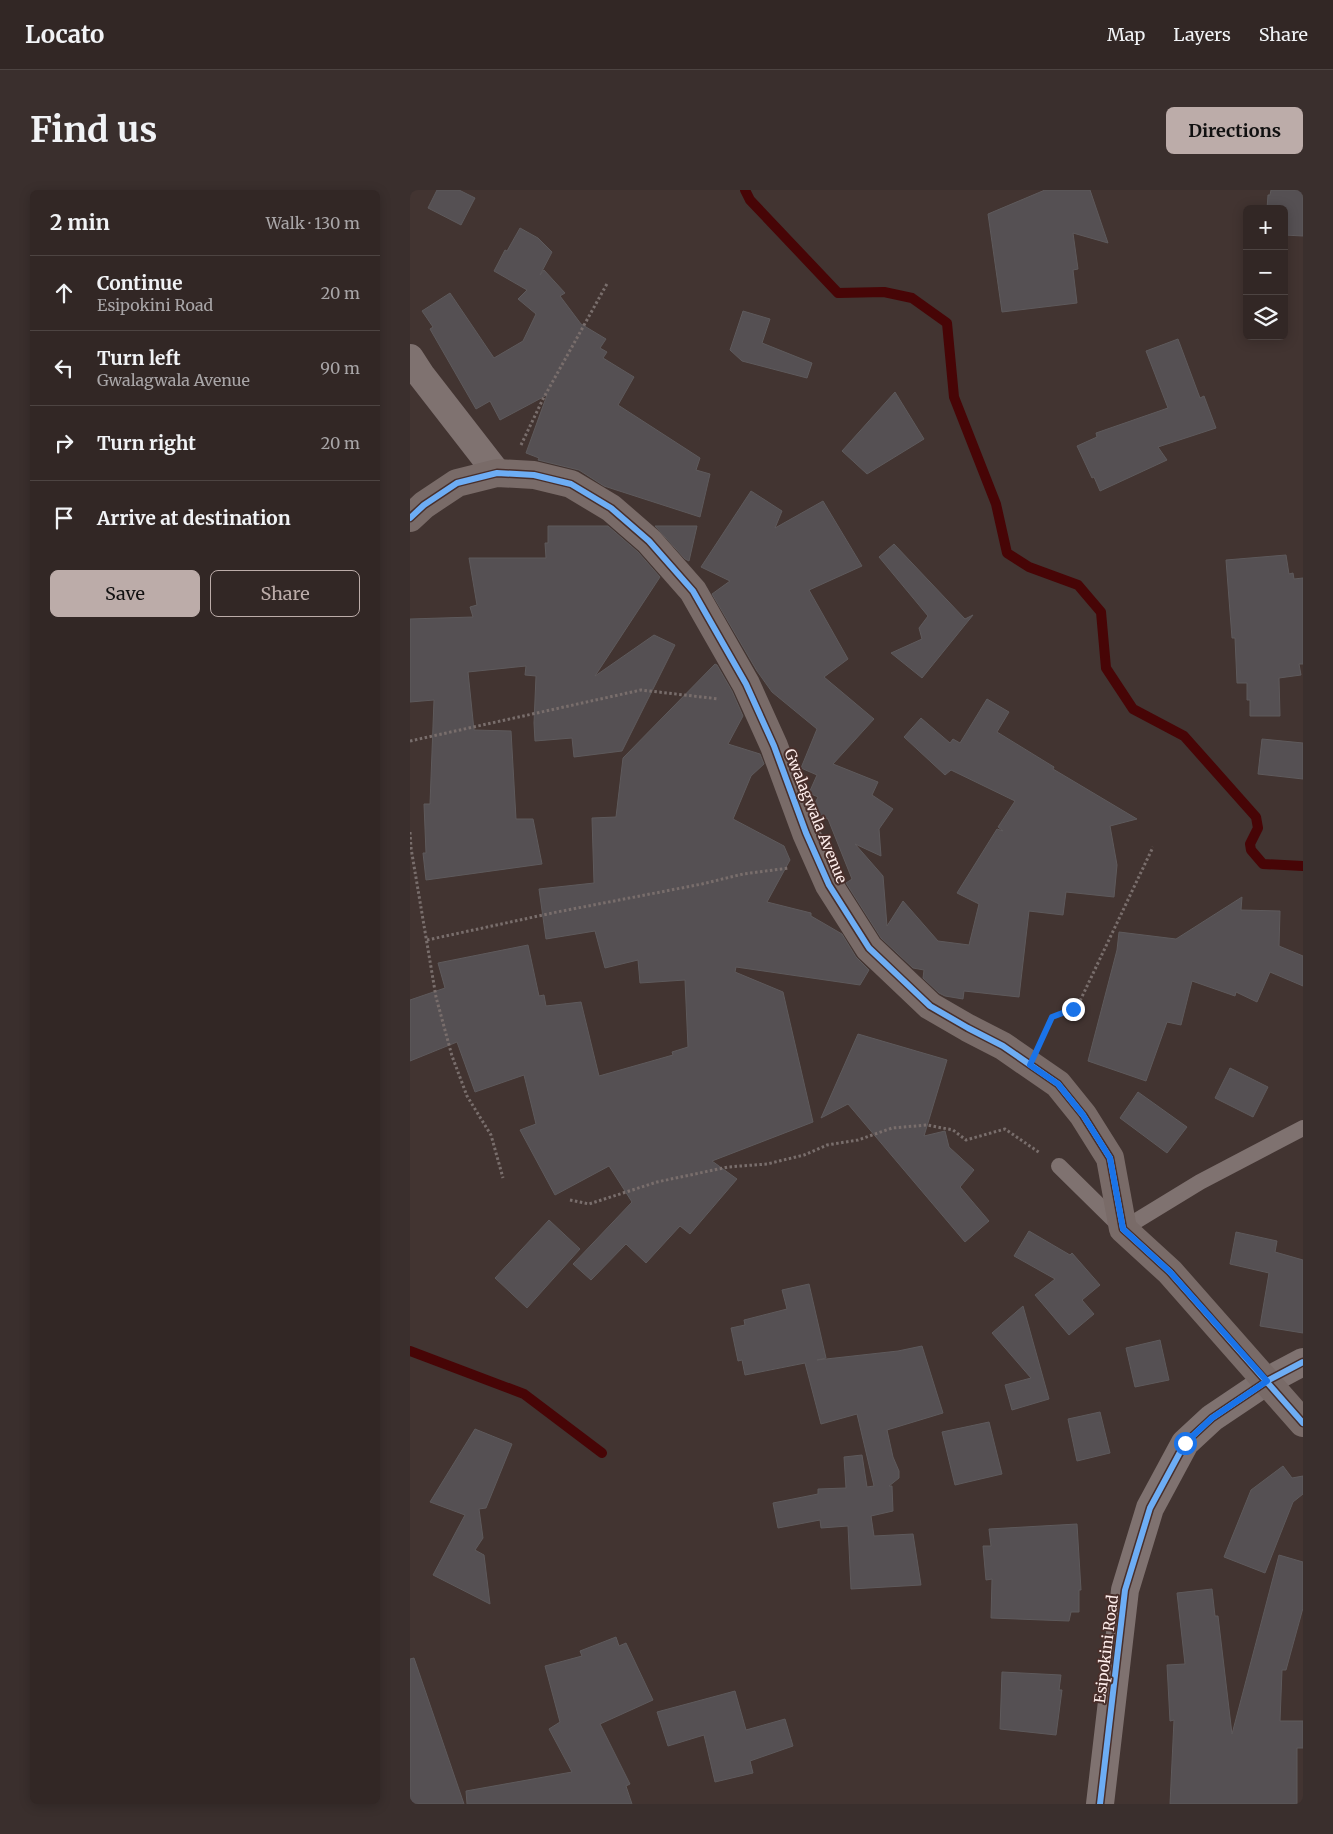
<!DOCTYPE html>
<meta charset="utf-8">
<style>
body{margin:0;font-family:Merriweather,serif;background:#3a2f2d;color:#f1f3f6}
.controls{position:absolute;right:15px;top:15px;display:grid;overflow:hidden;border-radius:8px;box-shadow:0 2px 12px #0003}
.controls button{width:45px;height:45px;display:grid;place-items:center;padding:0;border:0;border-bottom:1px solid #4d4442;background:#322725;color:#f1f3f6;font:25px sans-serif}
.stop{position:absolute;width:15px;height:15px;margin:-11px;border:4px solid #1a73e8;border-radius:50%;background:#fff}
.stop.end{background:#1a73e8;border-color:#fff;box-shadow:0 1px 5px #0008}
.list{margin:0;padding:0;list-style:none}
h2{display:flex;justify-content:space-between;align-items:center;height:65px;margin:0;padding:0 20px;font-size:21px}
h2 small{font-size:16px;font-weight:400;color:#a8a5a7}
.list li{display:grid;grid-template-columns:32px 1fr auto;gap:15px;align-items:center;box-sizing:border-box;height:75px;padding:0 20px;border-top:1px solid #4d4442}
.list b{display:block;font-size:19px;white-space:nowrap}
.list p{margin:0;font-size:16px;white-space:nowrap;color:#a8a5a7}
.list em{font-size:16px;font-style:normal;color:#a8a5a7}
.actions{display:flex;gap:10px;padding:15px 20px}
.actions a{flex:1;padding:11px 0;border:1px solid #bcaca9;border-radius:8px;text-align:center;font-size:18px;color:#bcaca9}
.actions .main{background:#bcaca9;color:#111}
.icon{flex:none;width:28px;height:28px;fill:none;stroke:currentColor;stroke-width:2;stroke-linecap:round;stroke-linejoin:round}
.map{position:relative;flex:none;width:893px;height:1614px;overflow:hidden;border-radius:8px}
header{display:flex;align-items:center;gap:30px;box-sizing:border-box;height:70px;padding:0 25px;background:#322725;border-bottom:1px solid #4d4442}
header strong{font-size:24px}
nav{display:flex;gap:28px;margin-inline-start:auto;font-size:18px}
.intro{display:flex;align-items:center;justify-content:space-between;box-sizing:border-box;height:120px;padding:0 30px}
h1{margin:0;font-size:35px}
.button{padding:12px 22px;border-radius:8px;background:#bcaca9;color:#111;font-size:18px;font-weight:700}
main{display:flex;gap:30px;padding:0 30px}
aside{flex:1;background:#322725;border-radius:8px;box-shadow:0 2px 12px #0003}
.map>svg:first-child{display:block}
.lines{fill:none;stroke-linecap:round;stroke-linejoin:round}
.stream{stroke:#470506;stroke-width:10}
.building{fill:#555053;stroke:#5e5a5c}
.path{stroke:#796e6c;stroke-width:3;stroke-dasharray:2.5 2.5;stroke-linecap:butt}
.lane{stroke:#7f7270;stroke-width:16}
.street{stroke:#7f7270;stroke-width:28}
.secondary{stroke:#796b68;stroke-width:28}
.cycleway-casing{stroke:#482f2b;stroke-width:9}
.cycleway{stroke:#6dadf4;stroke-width:6}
.route{stroke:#1a73e8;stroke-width:6}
.labels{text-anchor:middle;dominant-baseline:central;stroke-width:4;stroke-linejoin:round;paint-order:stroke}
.street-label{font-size:15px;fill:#fdecea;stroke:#482f2b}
</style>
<header>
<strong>Locato</strong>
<nav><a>Map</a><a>Layers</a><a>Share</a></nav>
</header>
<div class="intro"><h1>Find us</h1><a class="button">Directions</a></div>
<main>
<aside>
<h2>2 min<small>Walk · 130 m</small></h2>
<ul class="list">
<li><svg class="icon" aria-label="ahead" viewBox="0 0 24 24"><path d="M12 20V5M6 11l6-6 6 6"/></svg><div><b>Continue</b><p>Esipokini Road</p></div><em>20 m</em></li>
<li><svg class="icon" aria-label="left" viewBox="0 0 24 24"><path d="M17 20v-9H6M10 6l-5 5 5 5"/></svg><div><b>Turn left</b><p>Gwalagwala Avenue</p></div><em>90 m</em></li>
<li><svg class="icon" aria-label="right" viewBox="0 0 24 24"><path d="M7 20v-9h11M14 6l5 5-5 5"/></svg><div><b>Turn right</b></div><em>20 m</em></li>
<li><svg class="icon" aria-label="arrive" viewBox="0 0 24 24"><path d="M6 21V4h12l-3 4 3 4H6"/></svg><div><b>Arrive at destination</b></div></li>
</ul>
<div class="actions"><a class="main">Save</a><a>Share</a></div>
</aside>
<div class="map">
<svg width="893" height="1614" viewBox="0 0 893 1614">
<rect width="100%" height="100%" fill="#423431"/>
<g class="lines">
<path class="stream" d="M 335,0 L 340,10 L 428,103 L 474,102 L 502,108 L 537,133 L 544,207 L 586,314 L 597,363 L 619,377 L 668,395 L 691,422 L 696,478 L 723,519 L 774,546 L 846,627 L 848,638 L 840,654 L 841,660 L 853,674 L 893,676
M 0,1161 L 114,1204 L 192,1263"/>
</g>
<path class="building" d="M 27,0 L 49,0 L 65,8 L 51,35 L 18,18 Z
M 635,0 L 680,0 L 698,53 L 663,43 L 668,79 L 663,80 L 667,113 L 592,122 L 578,24 Z
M 861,0 L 893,0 L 893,46 L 874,45 L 874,19 L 857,19 L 858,5 L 860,5 Z
M 110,38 L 128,48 L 142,62 L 130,85 L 134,80 L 155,103 L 150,106 L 171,134 L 196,149 L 190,158 L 197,162 L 193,168 L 224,187 L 208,215 L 290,268 L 286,280 L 300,284 L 290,327 L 194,296 L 169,280 L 128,270 L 129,268 L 116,263 L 137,205 L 90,230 L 80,211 L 66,219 L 20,139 L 23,137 L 12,121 L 40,103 L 84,168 L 113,151 L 126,124 L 108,109 L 117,100 L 84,81 L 95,60 L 97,61 Z
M 333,121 L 360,129 L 352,153 L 402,173 L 397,188 L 332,171 L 320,160 Z
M 768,149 L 790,208 L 794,206 L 806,238 L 748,257 L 757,270 L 690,301 L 684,287 L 682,288 L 667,256 L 687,247 L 686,243 L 758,218 L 736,161 Z
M 485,202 L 514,249 L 457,284 L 432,261 Z
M 341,301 L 372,321 L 365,338 L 413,311 L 452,376 L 399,400 L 438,469 L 414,487 L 464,529 L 423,574 L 468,592 L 462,605 L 483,619 L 469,639 L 471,666 L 445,654 L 473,686 L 477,736 L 493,711 L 528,751 L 559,755 L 569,714 L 547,703 L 587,639 L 593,641 L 588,637 L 605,611 L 541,580 L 535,585 L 494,547 L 511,528 L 540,553 L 543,549 L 550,553 L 577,509 L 599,522 L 587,542 L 644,577 L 643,579 L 727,629 L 700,636 L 707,675 L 704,707 L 656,702 L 653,725 L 619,721 L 609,807 L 554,801 L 553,809 L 535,806 L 529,803 L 513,788 L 514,780 L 503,778 L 471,748 L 436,693 L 442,689 L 418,629 L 405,623 L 403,617 L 408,607 L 399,603 L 407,585 L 391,578 L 407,539 L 362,502 L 347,481 L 302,404 L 320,391 L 291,377 Z
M 138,336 L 198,336 L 228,362 L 250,387 L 185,486 L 244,445 L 265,455 L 212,561 L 164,567 L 162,548 L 125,551 L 124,533 L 126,486 L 115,485 L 116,476 L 58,482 L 64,540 L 101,541 L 106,629 L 123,629 L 132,674 L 16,690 L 13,663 L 16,663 L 14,614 L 20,614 L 24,510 L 0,512 L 0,429 L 63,427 L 60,417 L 67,415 L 59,368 L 136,368 L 135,353 L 138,353 Z
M 245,336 L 287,336 L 279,371 L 275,369 Z
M 484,354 L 555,429 L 563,425 L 512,488 L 481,463 L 512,449 L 509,438 L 518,426 L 469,367 Z
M 876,365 L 879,384 L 883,383 L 884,389 L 893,388 L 893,474 L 889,474 L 891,485 L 869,488 L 870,526 L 840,526 L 840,510 L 837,510 L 837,493 L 827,493 L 825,448 L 822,448 L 816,370 Z
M 305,474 L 307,475 L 322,501 L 333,526 L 318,554 L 350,564 L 354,574 L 341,586 L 323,629 L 374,656 L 380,670 L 357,712 L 401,723 L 401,726 L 432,744 L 446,767 L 459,780 L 450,795 L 326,777 L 325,782 L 373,802 L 403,932 L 302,971 L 327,989 L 280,1044 L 270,1036 L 236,1073 L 216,1054 L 181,1090 L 163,1074 L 222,1012 L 199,976 L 145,1005 L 110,940 L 126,934 L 114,885 L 65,902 L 47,852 L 0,871 L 0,810 L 35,798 L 28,773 L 118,755 L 129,806 L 134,805 L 136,816 L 171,812 L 189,886 L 263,865 L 262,862 L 278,857 L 275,790 L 230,793 L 228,770 L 195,778 L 185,741 L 136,749 L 129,699 L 184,693 L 182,628 L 206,627 L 213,568 Z
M 852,549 L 893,553 L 893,589 L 848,584 Z
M 832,707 L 831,720 L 870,721 L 869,756 L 893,766 L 893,796 L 860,782 L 847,812 L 826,802 L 825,806 L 782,791 L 771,835 L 757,832 L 736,891 L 678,871 L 707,760 L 709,742 L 766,749 Z
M 448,844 L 537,870 L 514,946 L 535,941 L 539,957 L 564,980 L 550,997 L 579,1031 L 555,1052 L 438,914 L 411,928 Z
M 820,878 L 858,897 L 843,927 L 805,908 Z
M 728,902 L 777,937 L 757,963 L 710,928 Z
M 139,1030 L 170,1059 L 117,1118 L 85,1088 Z
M 619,1041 L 660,1065 L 662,1063 L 690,1095 L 672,1110 L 684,1124 L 659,1145 L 625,1105 L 645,1089 L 604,1066 Z
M 826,1042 L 867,1051 L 865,1062 L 893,1070 L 893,1143 L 850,1136 L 859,1083 L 820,1074 Z
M 399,1094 L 416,1168 L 407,1170 L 488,1161 L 512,1156 L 533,1223 L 477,1240 L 483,1267 L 489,1281 L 489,1288 L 479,1296 L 482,1296 L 483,1321 L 461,1326 L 464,1346 L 503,1344 L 511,1395 L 441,1399 L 438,1336 L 411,1338 L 410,1330 L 368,1338 L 363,1313 L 408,1304 L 408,1299 L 436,1298 L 434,1267 L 452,1265 L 457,1297 L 464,1296 L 447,1224 L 411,1234 L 395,1173 L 335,1185 L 332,1170 L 328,1171 L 321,1138 L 335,1135 L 334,1130 L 377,1119 L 372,1100 Z
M 613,1116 L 639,1209 L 602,1220 L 595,1195 L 621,1188 L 582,1143 Z
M 750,1150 L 759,1190 L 725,1197 L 716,1158 Z
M 690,1222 L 700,1263 L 667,1271 L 658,1229 Z
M 579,1232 L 592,1284 L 545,1295 L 532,1242 Z
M 65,1239 L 102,1254 L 76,1318 L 69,1319 L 73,1348 L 65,1360 L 74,1365 L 80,1414 L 23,1385 L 55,1325 L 20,1312 Z
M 873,1276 L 882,1288 L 893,1286 L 893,1304 L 883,1312 L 855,1383 L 814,1367 L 841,1300 Z
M 667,1334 L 671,1400 L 669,1400 L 669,1422 L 661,1422 L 659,1431 L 581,1428 L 582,1389 L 576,1390 L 573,1356 L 581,1356 L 579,1339 Z
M 869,1365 L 893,1372 L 893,1418 L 876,1480 L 872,1480 L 870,1531 L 893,1531 L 893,1558 L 887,1558 L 887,1614 L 760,1614 L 764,1530 L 760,1531 L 757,1475 L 775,1474 L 767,1403 L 802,1399 L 805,1426 L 808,1426 L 822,1544 Z
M 206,1447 L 209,1456 L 216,1453 L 243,1510 L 190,1534 L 220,1594 L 216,1596 L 222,1614 L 57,1614 L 56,1601 L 162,1582 L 139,1539 L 150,1532 L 135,1476 L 172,1466 L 170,1461 Z
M 4,1468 L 54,1614 L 0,1614 L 0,1469 Z
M 592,1482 L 651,1485 L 649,1500 L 652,1500 L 646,1545 L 590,1539 Z
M 325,1501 L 336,1540 L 375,1529 L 383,1556 L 340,1571 L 343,1583 L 305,1592 L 294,1545 L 258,1556 L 247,1522 Z"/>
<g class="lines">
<path class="path" d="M 111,255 L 133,209 L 198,92
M 0,551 L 231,500 L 309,509
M 0,642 L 1,658 L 26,807 L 42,866 L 57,906 L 81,945 L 93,988
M 17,750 L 147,722 L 292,694 L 333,684 L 379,678
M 633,847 L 643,827 L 663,819 L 669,813 L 743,657
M 160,1010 L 179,1014 L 247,992 L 318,977 L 357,974 L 394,965 L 417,955 L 448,950 L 482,938 L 517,935 L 543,940 L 556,950 L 595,939 L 630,963"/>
<path class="lane" d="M 649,976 L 713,1039 L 790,992 L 893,938"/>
<path class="street" d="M 0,168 L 11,185 L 87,283
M 690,1614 L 715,1400 L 740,1318 L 775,1253 L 802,1228 L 857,1191 L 893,1172"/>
<path class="secondary" d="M 0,328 L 14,315 L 47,293 L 87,283 L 124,285 L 161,294 L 201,318 L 239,351 L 283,401 L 336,494 L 364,556 L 396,643 L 419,695 L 459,758 L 520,816 L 558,838 L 593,856 L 648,894 L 673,925 L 700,968 L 713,1039 L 760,1082 L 893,1233"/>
<defs>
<path id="cycleway" d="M 0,328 L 14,315 L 47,293 L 87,283 L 124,285 L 161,294 L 201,318 L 239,351 L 283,401 L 336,494 L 364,556 L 396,643 L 419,695 L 459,758 L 520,816 L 558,838 L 593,856 L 648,894 L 673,925 L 700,968 L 713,1039 L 760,1082 L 893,1233
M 690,1614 L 715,1400 L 740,1318 L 775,1253 L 802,1228 L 857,1191 L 893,1172"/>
</defs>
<use href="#cycleway" class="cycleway-casing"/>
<use href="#cycleway" class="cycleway"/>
</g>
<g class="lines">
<path class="route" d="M 663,819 L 642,827 L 620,875 L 648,894 L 673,925 L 700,968 L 713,1039 L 760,1082 L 857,1191 L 802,1228 L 775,1253"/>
</g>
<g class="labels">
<g class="street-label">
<text transform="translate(406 626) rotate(68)">Gwalagwala Avenue</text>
<text transform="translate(696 1459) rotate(-83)">Esipokini Road</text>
</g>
</g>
</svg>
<div class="controls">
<button>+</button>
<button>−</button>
<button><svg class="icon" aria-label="layers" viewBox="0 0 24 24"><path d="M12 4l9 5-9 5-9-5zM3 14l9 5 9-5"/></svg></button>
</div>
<div class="stop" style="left:775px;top:1253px"></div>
<div class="stop end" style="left:663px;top:819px"></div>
</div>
</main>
